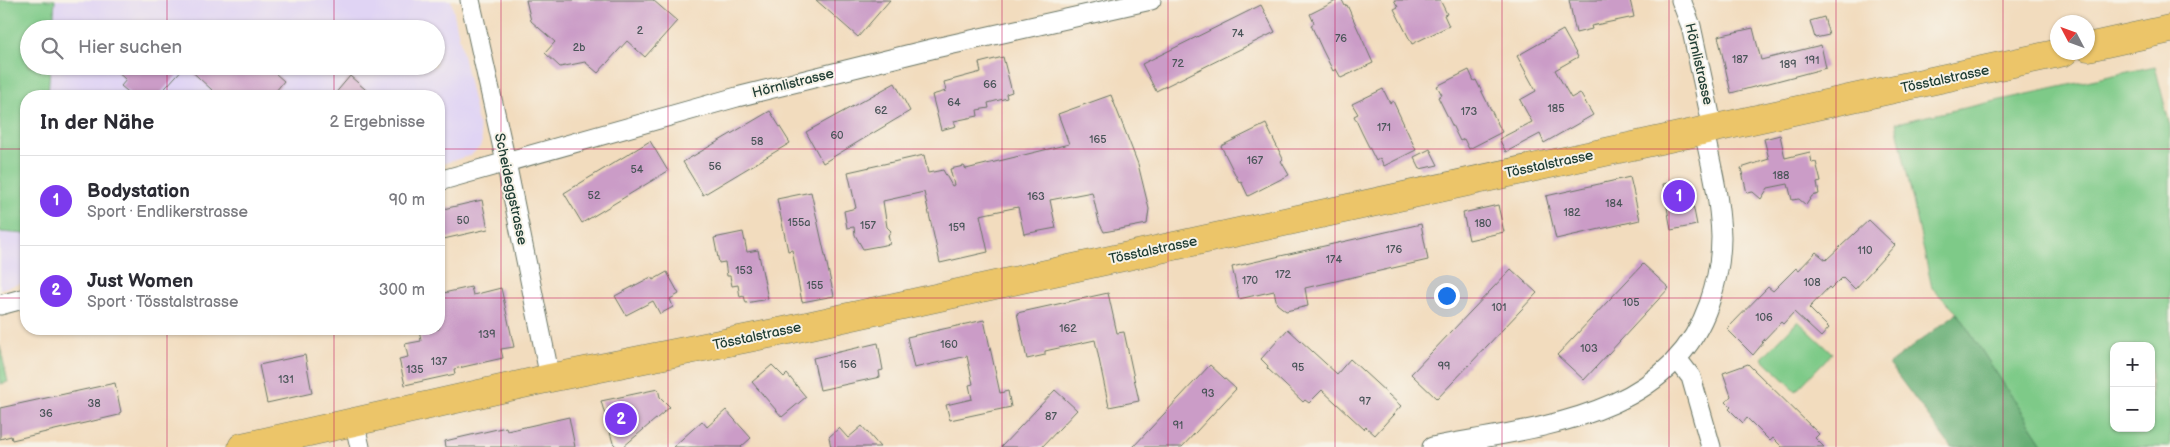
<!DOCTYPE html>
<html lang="de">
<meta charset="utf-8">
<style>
body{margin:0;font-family:"Balsamiq Sans",sans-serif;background:#f2f2f3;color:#2b2b33}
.controls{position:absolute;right:15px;bottom:15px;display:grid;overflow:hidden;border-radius:10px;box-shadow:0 1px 4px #0004}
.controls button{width:45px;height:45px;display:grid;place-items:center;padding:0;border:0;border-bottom:1px solid #e1e1e2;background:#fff;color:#2b2b33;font:25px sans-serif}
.compass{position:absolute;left:2050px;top:15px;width:45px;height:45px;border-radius:50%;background:#fff;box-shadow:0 1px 4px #0004;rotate:311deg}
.you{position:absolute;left:1446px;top:295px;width:18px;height:18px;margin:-12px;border:4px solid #fff;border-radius:50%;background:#1a73e8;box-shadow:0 0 0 8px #1a73e833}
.badge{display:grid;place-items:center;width:32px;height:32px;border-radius:50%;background:#7c3aed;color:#fff;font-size:16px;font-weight:700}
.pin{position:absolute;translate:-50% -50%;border:2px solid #fff;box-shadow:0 1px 5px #0006}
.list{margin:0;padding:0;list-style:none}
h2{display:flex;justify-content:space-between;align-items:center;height:65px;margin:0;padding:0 20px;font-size:21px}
h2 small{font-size:16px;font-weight:400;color:#7c7c81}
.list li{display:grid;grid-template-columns:32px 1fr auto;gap:15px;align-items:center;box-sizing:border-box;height:90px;padding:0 20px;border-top:1px solid #e1e1e2}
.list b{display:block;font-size:19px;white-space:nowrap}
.list p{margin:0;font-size:16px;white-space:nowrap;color:#7c7c81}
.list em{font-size:16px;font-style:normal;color:#7c7c81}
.icon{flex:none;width:28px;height:28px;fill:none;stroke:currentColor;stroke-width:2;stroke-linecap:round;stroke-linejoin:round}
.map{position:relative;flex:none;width:2170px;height:447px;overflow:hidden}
.search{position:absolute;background:#fff;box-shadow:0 1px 4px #0004;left:20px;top:20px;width:425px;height:55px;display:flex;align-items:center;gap:12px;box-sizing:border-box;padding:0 18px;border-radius:28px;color:#7c7c81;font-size:19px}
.panel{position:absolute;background:#fff;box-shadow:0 1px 4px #0004;left:20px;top:90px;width:425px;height:245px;border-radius:20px}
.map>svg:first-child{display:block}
.built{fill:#e0d4f4;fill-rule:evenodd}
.green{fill:#7eca88;stroke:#4e845e;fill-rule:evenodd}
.forest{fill:#66ae74;stroke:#427654}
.building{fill:#cb9cc7}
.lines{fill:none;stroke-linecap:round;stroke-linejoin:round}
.minor-casing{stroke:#697564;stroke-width:21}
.primary-casing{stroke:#697564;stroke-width:29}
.minor{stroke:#fff;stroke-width:19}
.primary{stroke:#ecc569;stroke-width:28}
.grid{fill:none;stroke:#c2185b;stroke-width:1;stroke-opacity:0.55}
.labels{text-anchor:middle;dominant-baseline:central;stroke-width:4;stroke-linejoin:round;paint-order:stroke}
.number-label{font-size:11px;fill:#4a5559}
.street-label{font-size:14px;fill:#1f3d34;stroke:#f7f3e8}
</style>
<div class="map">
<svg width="2170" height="447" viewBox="0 0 2170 447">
<rect width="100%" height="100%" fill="#f7f3e8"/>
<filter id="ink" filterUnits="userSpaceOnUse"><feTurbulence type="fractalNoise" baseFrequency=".02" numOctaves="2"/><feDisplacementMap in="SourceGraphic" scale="10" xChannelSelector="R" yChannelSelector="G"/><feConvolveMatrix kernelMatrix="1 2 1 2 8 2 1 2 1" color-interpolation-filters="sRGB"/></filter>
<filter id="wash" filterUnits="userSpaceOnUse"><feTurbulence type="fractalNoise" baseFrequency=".0096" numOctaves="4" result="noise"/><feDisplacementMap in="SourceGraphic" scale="20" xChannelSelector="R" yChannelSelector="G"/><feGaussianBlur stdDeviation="1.12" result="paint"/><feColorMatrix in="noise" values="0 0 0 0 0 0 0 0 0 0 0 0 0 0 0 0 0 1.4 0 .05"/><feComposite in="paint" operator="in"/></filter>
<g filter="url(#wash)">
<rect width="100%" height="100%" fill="#f2dcbe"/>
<path class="built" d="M 0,0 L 451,0 L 482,141 L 480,147 L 471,155 L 439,165 L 439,96 L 26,96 L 26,282 L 0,289 ZM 29,29 L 436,29 L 436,66 L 29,66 Z"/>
<path class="green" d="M 0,0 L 55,0 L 53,29 L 29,29 L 29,66 L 50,66 L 48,96 L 26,96 L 26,234 L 0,232 Z
M 2155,66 L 2170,127 L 2170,447 L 2045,447 L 1957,313 L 1932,288 L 1896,123 ZM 2114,346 L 2151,346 L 2151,428 L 2114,428 Z
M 1798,321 L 1832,353 L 1796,391 L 1762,358 Z
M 0,346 L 8,382 L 0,384 Z"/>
<path class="forest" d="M 1957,313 L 2045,447 L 1951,447 L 1889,364 Z"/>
<g id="blocks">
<path class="building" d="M 526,0 L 653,0 L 677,21 L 645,57 L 627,41 L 598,73 L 585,62 L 560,67 L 545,53 L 555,42 L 531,21 Z
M 816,0 L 890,0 L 858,37 Z
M 1338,0 L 1342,0 L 1345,6 L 1347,5 L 1373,63 L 1341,78 L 1336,69 L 1333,71 L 1322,49 L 1311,25 L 1314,23 L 1310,14 Z
M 1394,0 L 1440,0 L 1447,14 L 1444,15 L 1449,26 L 1412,44 L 1394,9 L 1398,7 Z
M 1569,0 L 1630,0 L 1634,17 L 1591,26 L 1592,29 L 1576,33 Z
M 1261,5 L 1275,32 L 1156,91 L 1142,64 Z
M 1824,17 L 1829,35 L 1815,38 L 1810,21 Z
M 1753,28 L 1761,60 L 1821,45 L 1826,68 L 1731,93 L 1718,36 Z
M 1563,30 L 1578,57 L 1555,70 L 1571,98 L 1580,93 L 1593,115 L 1544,143 L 1540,134 L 1506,152 L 1499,139 L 1532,122 L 1520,100 L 1536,91 L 1517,56 Z
M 1003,57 L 1012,92 L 1006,94 L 1007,98 L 988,103 L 989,108 L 977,110 L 978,116 L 954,121 L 956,126 L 941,130 L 932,95 L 946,91 L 944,82 L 981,72 L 979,63 Z
M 111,66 L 185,66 L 158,96 L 133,96 L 121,86 L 126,80 Z
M 186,66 L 247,66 L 254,73 L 260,66 L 267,66 L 284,81 L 272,96 L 207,96 L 212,90 Z
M 1469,70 L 1474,81 L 1476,80 L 1502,132 L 1469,149 L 1464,139 L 1460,141 L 1438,97 L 1442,95 L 1437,86 Z
M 350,76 L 373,96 L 333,96 Z
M 895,83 L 910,111 L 823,163 L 806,132 Z
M 1383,89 L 1390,103 L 1393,101 L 1416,150 L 1384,166 L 1380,158 L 1376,161 L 1362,133 L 1354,116 L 1358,114 L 1352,104 Z
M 1111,95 L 1138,164 L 1149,209 L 1147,224 L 1104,232 L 1099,222 L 1092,192 L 1050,200 L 1056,228 L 1024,234 L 1018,207 L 980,215 L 988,252 L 940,263 L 924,192 L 883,201 L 887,227 L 891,231 L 888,235 L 890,244 L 863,249 L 855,235 L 854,227 L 847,228 L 844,211 L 856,208 L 848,172 L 924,155 L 928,173 L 943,170 L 952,186 L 954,185 L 950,169 L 964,166 L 966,169 L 1069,144 L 1058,114 Z
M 770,111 L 790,143 L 703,195 L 683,162 Z
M 1266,124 L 1283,159 L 1281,161 L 1289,175 L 1248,196 L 1241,181 L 1239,182 L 1221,146 Z
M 1780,135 L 1785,158 L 1810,152 L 1812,163 L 1816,162 L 1821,182 L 1817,183 L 1819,194 L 1812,196 L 1806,205 L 1799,199 L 1792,200 L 1788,184 L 1768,188 L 1761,199 L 1753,192 L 1747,193 L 1741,168 L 1769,159 L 1764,139 Z
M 650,141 L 668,171 L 582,223 L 564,193 Z
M 1430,149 L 1438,165 L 1420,169 L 1414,157 Z
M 1630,177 L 1640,220 L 1556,239 L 1546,196 Z
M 1688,179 L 1697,225 L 1671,230 L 1663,184 Z
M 811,192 L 834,296 L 802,302 L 792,250 L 788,251 L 777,199 Z
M 482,200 L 488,229 L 439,240 L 439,210 Z
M 1498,205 L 1504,232 L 1469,240 L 1463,213 Z
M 1869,220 L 1895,245 L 1855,289 L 1843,277 L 1831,289 L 1829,287 L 1809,308 L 1829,328 L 1821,337 L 1794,312 L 1783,324 L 1781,322 L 1762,342 L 1763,343 L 1753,355 L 1727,329 L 1768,287 L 1773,291 L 1796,268 L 1798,271 L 1816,252 L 1826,260 Z
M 1421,224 L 1428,260 L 1305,288 L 1308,306 L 1286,311 L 1277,304 L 1274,291 L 1239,299 L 1232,267 Z
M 743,232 L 747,252 L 758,250 L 768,299 L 746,303 L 744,296 L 740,297 L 738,285 L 732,286 L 730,276 L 727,276 L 725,262 L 719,263 L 714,238 Z
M 1643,264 L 1669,288 L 1584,380 L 1557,355 Z
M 1511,269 L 1537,293 L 1437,399 L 1411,374 Z
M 667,272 L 679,294 L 670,299 L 673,307 L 660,314 L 653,301 L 626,315 L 615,296 L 651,277 L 653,280 Z
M 471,287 L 473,295 L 501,288 L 514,347 L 501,349 L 503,358 L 454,369 L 455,374 L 405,385 L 399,359 L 408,357 L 405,344 L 421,341 L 419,329 L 439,329 L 439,294 Z
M 1108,293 L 1117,333 L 1124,332 L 1139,401 L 1109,407 L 1095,340 L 1045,351 L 1045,355 L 1027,359 L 1017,313 Z
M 984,320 L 1000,393 L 1008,391 L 1011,407 L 950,420 L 946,405 L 972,399 L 969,385 L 973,384 L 967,356 L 914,368 L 907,337 Z
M 1288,329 L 1337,374 L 1350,359 L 1401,406 L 1375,435 L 1366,427 L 1364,429 L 1322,390 L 1309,403 L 1305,400 L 1303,402 L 1267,368 L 1268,366 L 1261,359 Z
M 878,343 L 883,370 L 879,371 L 880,377 L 820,390 L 813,358 Z
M 305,355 L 312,393 L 267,403 L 259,365 Z
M 1748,364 L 1819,434 L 1815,438 L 1824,447 L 1782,447 L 1773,438 L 1770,441 L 1747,418 L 1743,423 L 1729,409 L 1731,407 L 1726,402 L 1731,396 L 1723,373 Z
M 772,365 L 784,377 L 787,374 L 806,397 L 782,417 L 752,382 Z
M 1210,365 L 1236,389 L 1182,447 L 1133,447 Z
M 115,383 L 121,412 L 119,413 L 119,415 L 12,440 L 11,436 L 0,439 L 0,408 Z
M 658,389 L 660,397 L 670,407 L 623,447 L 617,447 L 613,443 L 601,401 Z
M 1055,390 L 1077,410 L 1042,447 L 1001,447 Z
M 726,410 L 751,438 L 741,447 L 673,447 L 702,421 L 707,427 Z
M 569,417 L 575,447 L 446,447 L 445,441 L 506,427 L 507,431 Z
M 862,426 L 880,447 L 831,447 L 829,437 L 839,428 L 848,438 Z"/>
</g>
</g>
<g filter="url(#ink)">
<use href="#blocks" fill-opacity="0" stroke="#697564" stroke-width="1"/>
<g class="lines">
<defs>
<path id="minor" d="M 470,0 L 506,162 L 550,378
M 1681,0 L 1691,26 L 1713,129
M 439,181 L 737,97 L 931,49 L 1151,0
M 0,305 L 26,298
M 1678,360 L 1691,377 L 1711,447
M 354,421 L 360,447
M 1432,447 C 1535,427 1669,419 1709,304 C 1716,284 1721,258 1721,237 C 1720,201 1712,167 1704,132"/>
<path id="primary" d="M 2088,47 L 2170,29
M 242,447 L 550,378 L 784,331 L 2064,52"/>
</defs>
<use href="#minor" class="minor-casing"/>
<use href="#primary" class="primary-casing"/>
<use href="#minor" class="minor"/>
<use href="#primary" class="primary"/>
</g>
</g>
<path class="grid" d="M 167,0 L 167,29M 334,0 L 334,29M 501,0 L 501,447M 668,0 L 668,447M 835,0 L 835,447M 1002,0 L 1002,447M 1168,0 L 1168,447M 1335,0 L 1335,447M 1502,0 L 1502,447M 1669,0 L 1669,447M 1836,0 L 1836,447M 2003,0 L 2003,447M 167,66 L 167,96M 334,66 L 334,96M 0,149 L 26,149M 439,149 L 2170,149M 0,298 L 26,298M 439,298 L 2170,298M 167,329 L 167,447M 334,329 L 334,447"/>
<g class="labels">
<g class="number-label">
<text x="640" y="30">2</text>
<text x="1238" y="33">74</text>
<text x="1341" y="38">76</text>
<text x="579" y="47">2b</text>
<text x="1740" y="59">187</text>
<text x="1812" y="60">191</text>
<text x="1178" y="63">72</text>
<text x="1788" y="64">189</text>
<text x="990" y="84">66</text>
<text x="954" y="102">64</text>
<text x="1556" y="108">185</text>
<text x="881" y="110">62</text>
<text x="1469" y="111">173</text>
<text x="1384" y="127">171</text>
<text x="837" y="135">60</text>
<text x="1098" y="139">165</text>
<text x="757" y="141">58</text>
<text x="1255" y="160">167</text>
<text x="715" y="166">56</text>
<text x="637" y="169">54</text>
<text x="1781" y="175">188</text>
<text x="594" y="195">52</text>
<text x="1036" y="196">163</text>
<text x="1614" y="203">184</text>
<text x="1572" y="212">182</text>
<text x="463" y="220">50</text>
<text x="799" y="222">155a</text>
<text x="1483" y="223">180</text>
<text x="868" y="225">157</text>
<text x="957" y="227">159</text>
<text x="1394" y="249">176</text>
<text x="1865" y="250">110</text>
<text x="1334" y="259">174</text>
<text x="744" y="270">153</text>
<text x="1283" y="274">172</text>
<text x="1250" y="280">170</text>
<text x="1812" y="282">108</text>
<text x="815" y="285">155</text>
<text x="1631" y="302">105</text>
<text x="1499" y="307">101</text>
<text x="1764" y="317">106</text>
<text x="1068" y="328">162</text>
<text x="487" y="334">139</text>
<text x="949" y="344">160</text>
<text x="1589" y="348">103</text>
<text x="439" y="361">137</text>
<text x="848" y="364">156</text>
<text x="1444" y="366">99</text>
<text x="1298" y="367">95</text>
<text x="415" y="369">135</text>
<text x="286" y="379">131</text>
<text x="1208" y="393">93</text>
<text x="1365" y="401">97</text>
<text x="94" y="403">38</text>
<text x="46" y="413">36</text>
<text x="1051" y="416">87</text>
<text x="1178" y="425">91</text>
</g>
<g class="street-label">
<text transform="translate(1699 64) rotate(77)">Hörnlistrasse</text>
<text transform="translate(1945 79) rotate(-12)">Tösstalstrasse</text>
<text transform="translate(793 83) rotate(-14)">Hörnlistrasse</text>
<text transform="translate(1549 164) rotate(-12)">Tösstalstrasse</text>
<text transform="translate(511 189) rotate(78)">Scheideggstrasse</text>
<text transform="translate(1153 250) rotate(-12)">Tösstalstrasse</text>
<text transform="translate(757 336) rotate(-12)">Tösstalstrasse</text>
</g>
</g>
</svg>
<div class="controls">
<button>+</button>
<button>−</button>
</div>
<svg class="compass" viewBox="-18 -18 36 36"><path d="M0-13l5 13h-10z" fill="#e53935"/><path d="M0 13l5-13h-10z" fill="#7c7c81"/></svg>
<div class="you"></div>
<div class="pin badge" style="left:1679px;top:196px">1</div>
<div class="pin badge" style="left:621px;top:419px">2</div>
<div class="search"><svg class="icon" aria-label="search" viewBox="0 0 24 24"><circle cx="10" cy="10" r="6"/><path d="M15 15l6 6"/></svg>Hier suchen</div>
<section class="panel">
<h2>In der Nähe<small>2 Ergebnisse</small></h2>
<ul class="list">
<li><span class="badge">1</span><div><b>Bodystation</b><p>Sport · Endlikerstrasse</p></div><em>90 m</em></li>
<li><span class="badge">2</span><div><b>Just Women</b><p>Sport · Tösstalstrasse</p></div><em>300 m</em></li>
</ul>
</section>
</div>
